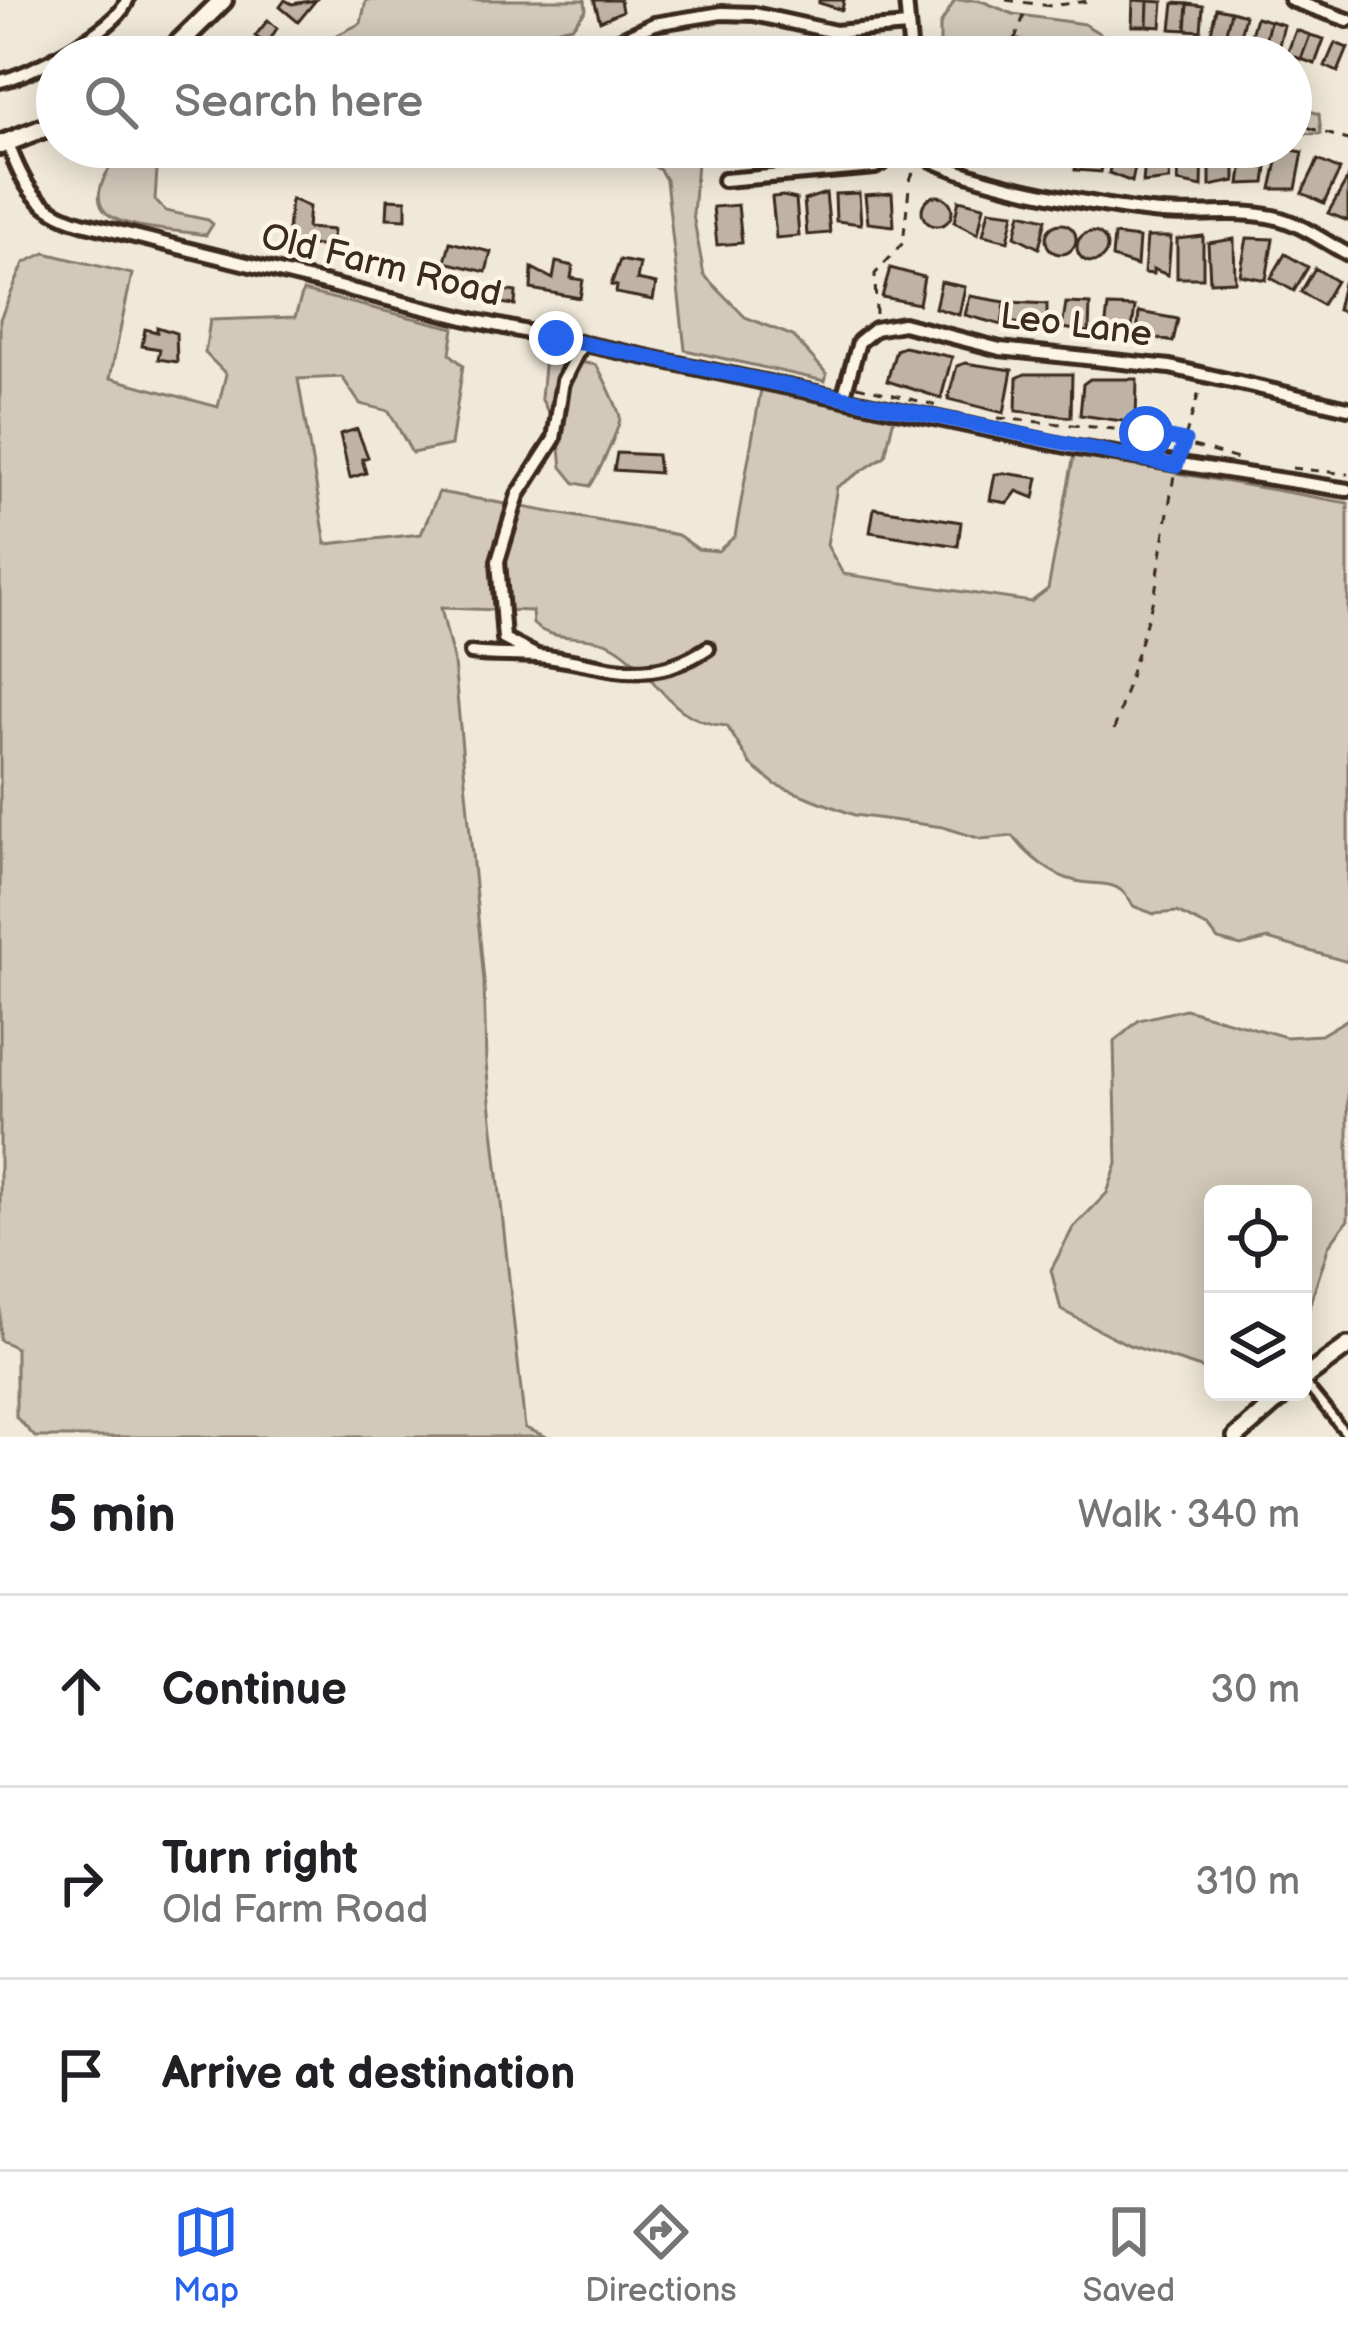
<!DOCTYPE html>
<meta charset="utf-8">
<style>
body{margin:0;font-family:"Balsamiq Sans",sans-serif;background:#f6f6f6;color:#202124}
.controls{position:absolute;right:36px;bottom:36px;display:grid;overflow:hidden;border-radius:18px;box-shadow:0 6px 30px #0003}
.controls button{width:108px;height:108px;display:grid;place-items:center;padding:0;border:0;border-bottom:3px solid #e0e0e0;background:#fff;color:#202124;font:60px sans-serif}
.stop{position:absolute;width:36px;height:36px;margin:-27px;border:9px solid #2563eb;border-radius:50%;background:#fff}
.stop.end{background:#2563eb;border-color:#fff;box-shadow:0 3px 12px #0008}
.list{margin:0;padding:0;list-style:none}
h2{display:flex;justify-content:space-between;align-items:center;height:156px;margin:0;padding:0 48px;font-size:51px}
h2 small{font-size:39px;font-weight:400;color:#757577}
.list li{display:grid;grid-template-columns:78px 1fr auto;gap:36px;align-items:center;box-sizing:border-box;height:192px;padding:0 48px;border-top:3px solid #e0e0e0}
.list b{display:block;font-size:45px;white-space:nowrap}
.list p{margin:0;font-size:39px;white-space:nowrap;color:#757577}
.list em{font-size:39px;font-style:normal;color:#757577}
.icon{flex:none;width:66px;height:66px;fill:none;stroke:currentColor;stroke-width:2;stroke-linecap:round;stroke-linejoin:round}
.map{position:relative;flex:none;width:1348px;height:1437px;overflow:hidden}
.search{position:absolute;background:#fff;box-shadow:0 6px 30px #0003;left:36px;right:36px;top:36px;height:132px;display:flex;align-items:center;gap:30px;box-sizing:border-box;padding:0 42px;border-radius:66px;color:#757577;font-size:45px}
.sheet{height:732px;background:#fff}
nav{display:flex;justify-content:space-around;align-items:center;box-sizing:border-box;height:168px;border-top:3px solid #e0e0e0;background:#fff;font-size:33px;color:#757577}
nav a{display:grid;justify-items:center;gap:6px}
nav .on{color:#2563eb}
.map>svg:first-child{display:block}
.green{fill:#d2c9ba;stroke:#867a6c;stroke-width:3}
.building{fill:#beb3a4;stroke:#3b2a1e;stroke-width:3}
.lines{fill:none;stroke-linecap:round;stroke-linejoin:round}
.service-casing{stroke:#3b2a1e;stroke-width:15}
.minor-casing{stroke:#3b2a1e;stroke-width:20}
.secondary-casing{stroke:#3b2a1e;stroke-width:24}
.primary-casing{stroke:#3b2a1e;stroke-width:26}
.path{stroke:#3b2a1e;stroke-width:3;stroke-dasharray:9 9;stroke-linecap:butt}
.service{stroke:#fcf5e5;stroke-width:6}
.minor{stroke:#fcf5e5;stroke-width:10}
.secondary{stroke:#fcf5e5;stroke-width:15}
.primary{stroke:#fcf5e5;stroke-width:16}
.route{stroke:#2563eb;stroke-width:15}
.labels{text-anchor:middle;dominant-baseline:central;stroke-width:9;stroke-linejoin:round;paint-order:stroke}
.street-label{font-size:36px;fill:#3b2a1e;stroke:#fcf5e5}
</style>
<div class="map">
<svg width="1348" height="1437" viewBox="0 0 1348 1437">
<rect width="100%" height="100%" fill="#f0e9d9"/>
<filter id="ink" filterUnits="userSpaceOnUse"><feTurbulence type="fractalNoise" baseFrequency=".00833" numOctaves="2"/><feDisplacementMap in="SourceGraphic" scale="24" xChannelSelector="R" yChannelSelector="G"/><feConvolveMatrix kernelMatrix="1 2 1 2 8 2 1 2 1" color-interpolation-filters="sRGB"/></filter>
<g filter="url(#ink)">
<path class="green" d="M 366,0 L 585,0 L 586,10 L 573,26 L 523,37 L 520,57 L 319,57 L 327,40 L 361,23 Z
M 955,0 L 979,0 L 1013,14 L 1084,24 L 1114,42 L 1159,57 L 946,57 L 940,52 L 940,25 Z
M 1291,104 L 1319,114 L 1321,134 L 1291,133 Z
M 125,147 L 171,147 L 157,170 L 155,200 L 165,211 L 208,220 L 213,224 L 206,235 C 142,225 55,231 125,147 Z
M 622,147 L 704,147 L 697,162 L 693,215 L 704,275 L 745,317 L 793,336 L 827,374 L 825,381 L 685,350 L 666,180 L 660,170 Z
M 45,253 L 132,274 L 110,378 L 218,407 L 226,374 L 205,353 L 210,320 L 295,317 L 303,291 L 454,328 L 450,354 L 463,365 L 451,445 L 412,453 L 389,411 L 360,404 L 342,377 L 298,379 L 326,544 L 421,534 L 439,492 L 678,535 L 698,549 L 718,551 L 735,536 L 761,389 L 894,417 L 885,456 L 837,487 L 827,545 L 843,574 L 1031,602 L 1048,589 L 1074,455 L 1348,503 L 1348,962 L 1268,939 L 1241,946 L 1218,940 L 1209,928 L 1177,912 L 1154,914 L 1133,906 C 1118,877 1103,887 1076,881 C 1052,876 1027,855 1013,836 L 981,839 L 943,827 L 854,815 L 776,785 L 751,765 L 727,726 C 666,722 657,671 614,646 C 589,632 554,644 533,624 L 532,611 L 441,608 L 454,663 L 484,981 L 486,1063 L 525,1428 L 547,1437 L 35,1437 L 16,1417 L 16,1348 L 0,1340 L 0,319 L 24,263 Z
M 545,356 L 596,365 C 601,371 619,410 620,417 C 621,425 597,477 590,486 L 575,483 L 562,467 L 558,432 L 541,398 Z
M 1185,1009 L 1286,1037 L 1321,1035 L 1348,1019 L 1348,1220 L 1329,1245 L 1303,1327 L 1303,1194 L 1213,1194 L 1213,1372 L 1129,1345 L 1061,1310 L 1051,1270 L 1073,1228 L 1107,1193 L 1117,1164 L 1114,1042 L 1139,1020 Z"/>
<path class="building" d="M 285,0 L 292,4 L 316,0 L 298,22 L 280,7 Z
M 594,0 L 620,0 L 622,11 L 600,21 Z
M 819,0 L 844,0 L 842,10 L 819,3 Z
M 1133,0 L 1148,1 L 1147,26 L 1132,26 Z
M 1148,1 L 1163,2 L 1161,27 L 1147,26 Z
M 1174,3 L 1188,4 L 1186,30 L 1171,29 Z
M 1188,4 L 1203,6 L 1201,31 L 1186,30 Z
M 1216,8 L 1231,11 L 1225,36 L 1211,33 Z
M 1231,11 L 1245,15 L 1239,40 L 1225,36 Z
M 1256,17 L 1270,21 L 1264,46 L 1249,42 Z
M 268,20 L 277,28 L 267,45 L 255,36 Z
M 1270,21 L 1284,25 L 1278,49 L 1264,46 Z
M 1296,30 L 1310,35 L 1301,59 L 1287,54 Z
M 1310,35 L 1324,39 L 1315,64 L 1301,59 Z
M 721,40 L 746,41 L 746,57 L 721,57 Z
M 675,43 L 678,57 L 652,57 L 650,48 Z
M 709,43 L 711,57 L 686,57 L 684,46 Z
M 759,43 L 783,49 L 781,57 L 755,57 Z
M 1335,43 L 1348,48 L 1338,72 L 1325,66 Z
M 721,147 L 746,147 L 746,153 L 722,159 Z
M 752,147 L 777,147 L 778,153 L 752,152 Z
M 1016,147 L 1042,147 L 1039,157 L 1026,158 L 1014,155 Z
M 1048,147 L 1074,147 L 1070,164 L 1045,163 Z
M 1080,147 L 1106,147 L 1101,172 L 1075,170 Z
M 1114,147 L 1139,147 L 1132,182 L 1109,173 Z
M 1146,147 L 1171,147 L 1169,180 L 1143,183 Z
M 1179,147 L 1203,147 L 1202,187 L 1178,182 Z
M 1210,147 L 1235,147 L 1235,181 L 1210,186 Z
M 1245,147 L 1270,147 L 1265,183 L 1240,184 Z
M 1280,148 L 1303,152 L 1296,189 L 1271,189 Z
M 1318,160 L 1340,170 L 1324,203 L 1302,193 Z
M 1348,178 L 1348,221 L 1328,213 Z
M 826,193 L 830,233 L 807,235 L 804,200 Z
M 859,193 L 861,224 L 836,221 L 835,194 Z
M 892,193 L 894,226 L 868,223 L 865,195 Z
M 783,196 L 796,199 L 799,236 L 776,238 L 772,197 Z
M922 211a15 15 0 1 1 30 0a15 15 0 1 1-30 0Z
M 291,199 L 309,207 L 307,228 L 333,230 L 331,248 L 287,241 Z
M 388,199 L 406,200 L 406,219 L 387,218 Z
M 959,200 L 984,206 L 978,234 L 954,222 Z
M 738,205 L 742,243 L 717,245 L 713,207 Z
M 989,210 L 1014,213 L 1008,241 L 983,235 Z
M 1021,213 L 1046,219 L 1039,248 L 1015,236 Z
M1046 239a15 15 0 1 1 30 0a15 15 0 1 1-30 0Z
M1077 247a15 15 0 1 1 30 0a15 15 0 1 1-30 0Z
M 1114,235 L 1139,238 L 1137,266 L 1112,258 Z
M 1203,236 L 1203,278 L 1177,278 L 1177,239 Z
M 1147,237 L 1171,237 L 1168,275 L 1153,269 L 1153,274 L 1144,273 Z
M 1247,238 L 1273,239 L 1266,280 L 1240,275 Z
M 1234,239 L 1235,281 L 1210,282 L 1208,243 Z
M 450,242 L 491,252 L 486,272 L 445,262 Z
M 1285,254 L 1308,267 L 1294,291 L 1271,278 Z
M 620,260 L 640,264 L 637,280 L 656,284 L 653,300 L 616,293 L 617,286 L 611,285 Z
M 556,262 L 573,266 L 571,278 L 583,280 L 580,298 L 531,289 L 532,268 L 553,279 Z
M 890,268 L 924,277 L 919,304 L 882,297 Z
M 1315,268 L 1336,281 L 1322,305 L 1301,292 Z
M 941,282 L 965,287 L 959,315 L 935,308 Z
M 1343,283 L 1348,284 L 1348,313 L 1337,310 Z
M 502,290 L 516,292 L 515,305 L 500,303 Z
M 970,296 L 1005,302 L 1002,325 L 965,315 Z
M 1010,302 L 1047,304 L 1047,328 L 1009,322 Z
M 1066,303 L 1090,304 L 1089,332 L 1062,328 Z
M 1108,306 L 1135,307 L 1131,336 L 1105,330 Z
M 1139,312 L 1178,319 L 1173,342 L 1137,334 Z
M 157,327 L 176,333 L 177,362 L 158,359 L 160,349 L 142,346 L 145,329 L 157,332 Z
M 904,347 L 952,357 L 941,398 L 887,381 L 896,350 Z
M 965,363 L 1012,370 L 1004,413 L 948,399 L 957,366 Z
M 1025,374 L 1072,374 L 1071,417 L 1016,411 L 1017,378 Z
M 1090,379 L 1137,379 L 1136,423 L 1080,415 L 1083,384 Z
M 357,429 L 368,457 L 362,459 L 366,473 L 350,478 L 340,434 Z
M 617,453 L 657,455 L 659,473 L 614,470 Z
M 1004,473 L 1038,478 L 1034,498 L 1017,491 L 1008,503 L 990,500 L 995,474 Z
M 874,508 L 961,522 L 958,546 L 870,532 Z"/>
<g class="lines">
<defs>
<path id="service" d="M 1305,1383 L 1348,1436"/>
<path id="minor" d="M 906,0 L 911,57
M 1291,0 L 1348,20
M 597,50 L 654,24 L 722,13 L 754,14 L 835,32 L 907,26
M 0,81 C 29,76 120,27 127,0
M 8,144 C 24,186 36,210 82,223 L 476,321 L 1071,447 L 1348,490
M 914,147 C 938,179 1117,210 1162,213 C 1199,216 1237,209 1273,217 C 1301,223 1323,241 1348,254
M 724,180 L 875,167 L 909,147
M 843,398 L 859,342 L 875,329 L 903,324 L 1000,349 L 1170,367 L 1348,408
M 471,653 C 493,656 515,654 537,656 C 605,662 644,690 708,648
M 537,656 L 504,639 L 498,561 L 518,495 L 554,439 L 563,381 L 582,344"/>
<path id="secondary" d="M 1303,1379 L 1348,1346
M 1236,1437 L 1287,1392"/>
<path id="primary" d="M 165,57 L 223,0
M 0,145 L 57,123"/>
</defs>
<use href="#service" class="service-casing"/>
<use href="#minor" class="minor-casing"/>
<use href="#secondary" class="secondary-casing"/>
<use href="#primary" class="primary-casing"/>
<path class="path" d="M 1006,0 L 1051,6 L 1095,0
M 1015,39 L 1083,57
M 1008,57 L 1027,8
M 1291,122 L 1348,140
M 876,314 L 875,274 L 903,243 L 910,179 L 917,165
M 857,386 L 935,405
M 998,418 L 1146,432 L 1241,460
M 1180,454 L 1200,389
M 1292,468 L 1348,474
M 1114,730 L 1155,593 L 1174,475"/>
<use href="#service" class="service"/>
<use href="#minor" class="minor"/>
<use href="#secondary" class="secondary"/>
<use href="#primary" class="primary"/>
</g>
</g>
<g class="lines" filter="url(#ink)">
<path class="route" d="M 556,338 L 1176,466 L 1185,441 L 1146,433"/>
</g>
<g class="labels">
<g class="street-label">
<text transform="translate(381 266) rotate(14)">Old Farm Road</text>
<text transform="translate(1076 326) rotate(7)">Leo Lane</text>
</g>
</g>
</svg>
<div class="controls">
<button><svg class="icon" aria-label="locate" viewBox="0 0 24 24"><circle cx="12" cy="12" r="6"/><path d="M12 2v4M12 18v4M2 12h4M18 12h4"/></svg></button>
<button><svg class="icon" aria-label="layers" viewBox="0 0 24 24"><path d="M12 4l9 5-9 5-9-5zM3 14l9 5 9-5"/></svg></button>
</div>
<div class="stop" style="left:1146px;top:433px"></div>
<div class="stop end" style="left:556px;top:338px"></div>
<div class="search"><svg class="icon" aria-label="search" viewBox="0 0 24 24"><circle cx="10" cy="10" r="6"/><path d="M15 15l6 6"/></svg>Search here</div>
</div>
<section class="sheet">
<h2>5 min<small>Walk · 340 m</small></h2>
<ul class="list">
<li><svg class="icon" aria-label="ahead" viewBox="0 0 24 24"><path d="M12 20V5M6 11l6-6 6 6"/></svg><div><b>Continue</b></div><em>30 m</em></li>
<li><svg class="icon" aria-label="right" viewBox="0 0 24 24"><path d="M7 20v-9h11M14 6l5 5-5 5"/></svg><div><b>Turn right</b><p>Old Farm Road</p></div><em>310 m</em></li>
<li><svg class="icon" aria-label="arrive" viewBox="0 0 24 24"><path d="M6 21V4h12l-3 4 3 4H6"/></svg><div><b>Arrive at destination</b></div></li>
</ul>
</section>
<nav>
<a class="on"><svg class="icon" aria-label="map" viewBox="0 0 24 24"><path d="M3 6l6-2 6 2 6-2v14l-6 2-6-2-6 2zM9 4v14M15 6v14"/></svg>Map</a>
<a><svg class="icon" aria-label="directions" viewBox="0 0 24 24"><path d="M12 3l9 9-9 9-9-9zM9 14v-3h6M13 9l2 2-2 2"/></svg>Directions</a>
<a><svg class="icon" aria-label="saved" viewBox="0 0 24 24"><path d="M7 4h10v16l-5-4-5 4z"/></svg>Saved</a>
</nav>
